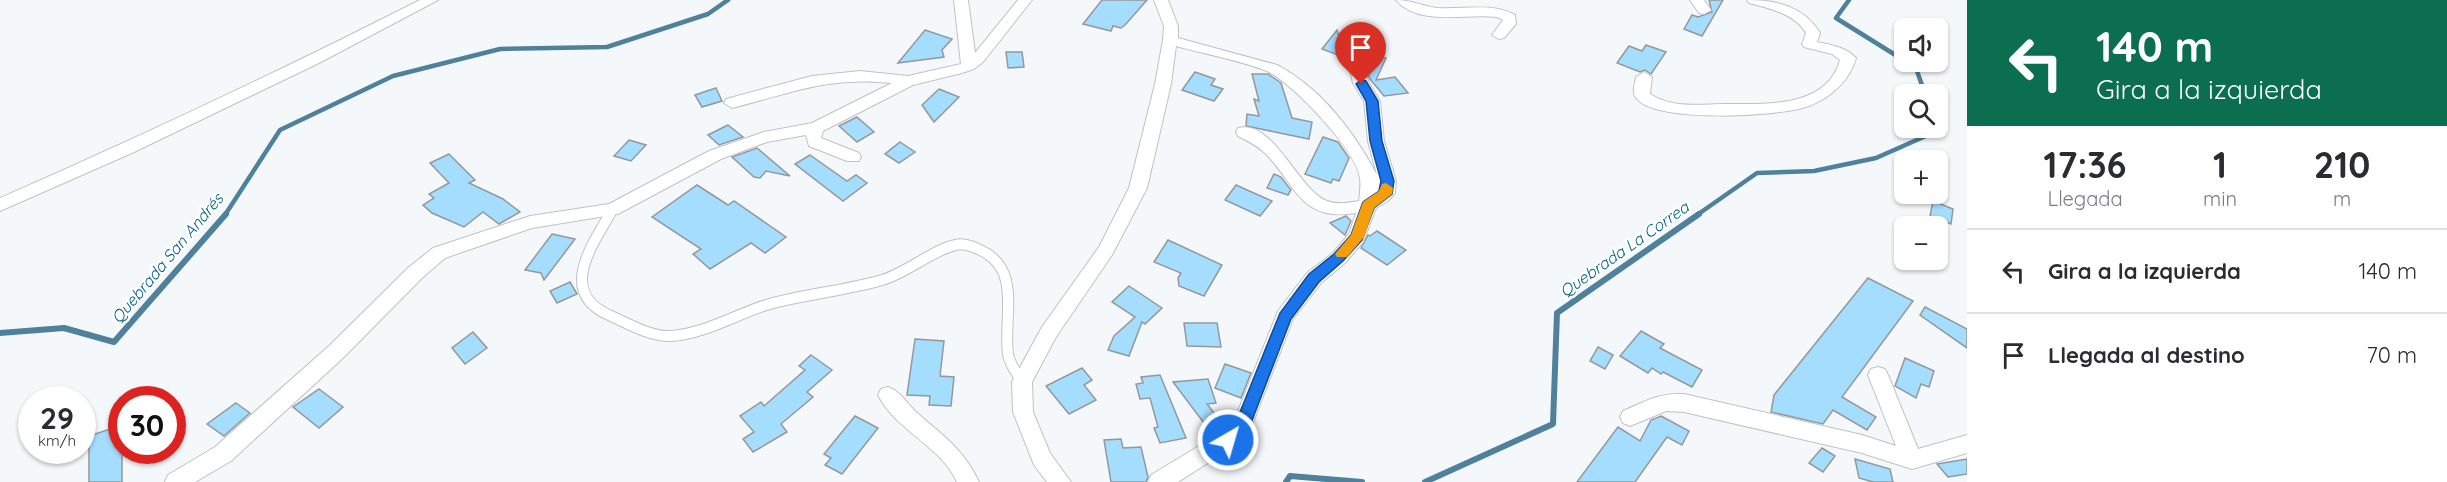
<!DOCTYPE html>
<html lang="es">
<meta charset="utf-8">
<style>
:root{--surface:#fff;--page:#f2f2f3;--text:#2b2b33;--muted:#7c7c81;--line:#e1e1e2}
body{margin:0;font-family:Quicksand,sans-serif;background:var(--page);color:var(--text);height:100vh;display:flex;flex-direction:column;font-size:22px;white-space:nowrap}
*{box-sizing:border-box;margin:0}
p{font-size:20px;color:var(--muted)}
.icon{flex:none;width:33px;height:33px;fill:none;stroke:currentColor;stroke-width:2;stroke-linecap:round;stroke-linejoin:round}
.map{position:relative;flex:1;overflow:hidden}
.panel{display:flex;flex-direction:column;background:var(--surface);width:480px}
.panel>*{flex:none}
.hud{background:#0b6e4f;color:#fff;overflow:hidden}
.fabs{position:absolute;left:1894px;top:18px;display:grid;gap:12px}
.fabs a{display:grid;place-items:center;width:54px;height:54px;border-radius:9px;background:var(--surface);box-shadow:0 2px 4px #0004;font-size:30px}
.speed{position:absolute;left:18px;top:386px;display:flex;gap:12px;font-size:30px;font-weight:700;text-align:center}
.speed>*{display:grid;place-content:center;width:78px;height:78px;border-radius:50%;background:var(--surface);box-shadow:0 2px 4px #0004;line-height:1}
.speed small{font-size:15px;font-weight:400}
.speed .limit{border:9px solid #d22;background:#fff;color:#111}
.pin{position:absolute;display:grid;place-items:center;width:51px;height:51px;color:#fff;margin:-62px -26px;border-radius:50% 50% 50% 0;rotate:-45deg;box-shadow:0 0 6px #0007}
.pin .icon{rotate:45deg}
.me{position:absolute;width:66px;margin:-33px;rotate:38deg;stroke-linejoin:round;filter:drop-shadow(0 0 4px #0008)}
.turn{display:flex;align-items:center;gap:21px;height:126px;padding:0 30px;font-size:27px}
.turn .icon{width:78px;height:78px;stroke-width:2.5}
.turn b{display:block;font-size:42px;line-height:51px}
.eta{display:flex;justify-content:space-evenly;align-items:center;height:102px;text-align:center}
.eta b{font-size:36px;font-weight:700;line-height:42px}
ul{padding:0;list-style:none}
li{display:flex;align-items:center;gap:18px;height:84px;padding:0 30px;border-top:2px solid var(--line)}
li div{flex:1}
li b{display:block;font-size:22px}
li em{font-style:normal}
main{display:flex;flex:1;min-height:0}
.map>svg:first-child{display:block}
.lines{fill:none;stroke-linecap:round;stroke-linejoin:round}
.stream-far1{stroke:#4f819c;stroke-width:4.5}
.stream{stroke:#4f819c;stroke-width:6}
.building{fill:#a4ddfe;stroke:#95989a;stroke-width:1.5}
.lane-far1-casing{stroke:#bfc2c4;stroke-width:10}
.lane-casing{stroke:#bfc2c4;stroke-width:12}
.street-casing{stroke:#bfc2c4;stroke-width:2}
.lane-far1{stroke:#fff;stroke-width:8}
.lane{stroke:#fff;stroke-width:10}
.street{fill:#fff;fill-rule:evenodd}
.route{fill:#1a73e8;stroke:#114b97;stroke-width:1.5}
.slow{fill:#f59e0b}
.labels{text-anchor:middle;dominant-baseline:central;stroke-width:5;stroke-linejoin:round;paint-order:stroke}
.water-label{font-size:16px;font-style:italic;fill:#006086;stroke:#fff}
</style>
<main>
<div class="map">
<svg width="1967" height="482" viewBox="0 0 1967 482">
<rect width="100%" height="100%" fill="#f5f8fa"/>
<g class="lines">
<g class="stream-far1">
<path d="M1849 0 1836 18 1905 61"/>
<path d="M1905 62 1916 68 1925 94"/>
<path d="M225 215 280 130 393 76 500 49 607 47 708 14 728 0"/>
<path d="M1697 215 1757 173 1814 171 1876 158 1937 131 1936 128"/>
</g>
<g class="stream">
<path d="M0 333 64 328 114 342 226 214"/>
<path d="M1286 482 1290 476 1362 482"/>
<path d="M1425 482 1553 424 1557 313 1699 214"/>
</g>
</g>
<g class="building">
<path d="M1102 0H1147L1125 25 1121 28 1113 26 1111 31 1083 24Z"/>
<path d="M1709 0H1723L1702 36 1684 29 1692 15 1698 17 1712 12Z"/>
<path d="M925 30 952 39 942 50 944 57 898 63Z"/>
<path d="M1337 30 1346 58 1322 49Z"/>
<path d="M1646 45 1666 52 1651 74 1645 70 1640 72 1617 63 1629 46 1642 51Z"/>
<path d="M1345 47 1371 56 1372 54 1386 58 1376 80 1395 77 1408 93 1384 96 1370 79 1364 65H1359Z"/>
<path d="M1006 52H1022L1024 67 1008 68Z"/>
<path d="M1195 72 1215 79 1211 85 1223 89 1214 101 1182 90Z"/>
<path d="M1252 74H1268L1281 83 1292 118 1312 122 1309 139 1246 126 1247 114 1259 116 1254 99 1259 101Z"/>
<path d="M716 88 722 101 702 107 695 95Z"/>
<path d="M939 89 959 97 934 122 922 105Z"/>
<path d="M857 117 874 132 857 142 839 126Z"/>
<path d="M728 125 743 137 719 145 708 135Z"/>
<path d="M1323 137 1338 142 1349 158 1339 181 1333 179 1331 183 1305 174Z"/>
<path d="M629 140 646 145 631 161 614 156Z"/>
<path d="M900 142 915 152 899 163 885 154Z"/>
<path d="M757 148 790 176 766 171 760 178 754 177 732 157Z"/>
<path d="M449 154 475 180 469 183 503 199 520 212 499 224 483 212 464 227 432 213 423 205 434 198 429 194 449 183 430 163Z"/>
<path d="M810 155 847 181 856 175 867 183 843 201 795 164Z"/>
<path d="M1274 174 1281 177 1291 190 1288 195 1267 188Z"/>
<path d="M697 185 728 205 734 201 786 237 765 253 751 243 710 269 693 254 701 249 652 217Z"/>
<path d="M1236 185 1272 201 1260 216 1225 200Z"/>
<path d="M1933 201 1953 209 1951 224 1930 216Z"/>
<path d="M1346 216 1351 221 1345 235 1330 223Z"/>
<path d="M1377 231 1406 250 1387 265 1361 248 1368 235 1370 236Z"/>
<path d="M552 234 575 239 544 280 541 273 525 270Z"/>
<path d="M1168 240 1222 265 1204 296 1179 286 1178 278 1181 273 1154 262Z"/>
<path d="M1868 278 1913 301 1842 397 1876 417 1867 430 1833 410 1823 424 1771 412 1774 395Z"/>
<path d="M570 282 577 294 557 303 550 291Z"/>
<path d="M1129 286 1162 308 1145 324 1142 322 1129 356 1108 350 1114 336 1135 317 1112 302Z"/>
<path d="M1925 307 1967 329V348L1920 315Z"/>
<path d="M1184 323H1217L1221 347 1187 346Z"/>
<path d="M1641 331 1664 344 1660 348 1702 370 1692 387 1663 372 1661 374 1652 368 1648 373 1620 356Z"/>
<path d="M473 332 487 348 465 364 452 348Z"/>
<path d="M915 339 944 341 940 376 954 377 951 406 929 405 930 396 907 395Z"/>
<path d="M1598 347 1613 355 1605 369 1590 361Z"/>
<path d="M811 355 832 370 807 392 813 397 781 424 787 432 753 452 743 439 754 432 740 416 761 402 764 406 805 370 799 366Z"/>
<path d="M1905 358 1934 371 1929 387 1921 384 1916 398 1895 386Z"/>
<path d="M1225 364 1251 373 1241 398 1215 388Z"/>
<path d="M1082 368 1092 380 1084 385 1096 400 1069 414 1046 386Z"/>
<path d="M1160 375 1186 438 1160 443 1154 428 1158 427 1150 398 1140 399 1136 384 1143 383 1141 377Z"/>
<path d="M1208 379 1216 403 1207 404 1225 427 1213 435 1173 382Z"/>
<path d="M319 389 343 407 319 428 293 407Z"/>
<path d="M236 403 250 413 224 436 207 424Z"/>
<path d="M855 416 878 428 842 474 825 465 831 458 824 454Z"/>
<path d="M1661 416 1689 431 1682 445 1667 437 1635 482H1577L1618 427 1640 441 1651 420Z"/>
<path d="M122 425V482H89V436Z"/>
<path d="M1121 439 1123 448 1141 447 1148 477 1146 482H1111L1104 440Z"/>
<path d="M1822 448 1835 456 1823 472 1809 463Z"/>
<path d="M1855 459 1890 469 1893 482H1873L1859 478Z"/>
<path d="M1967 459V474L1948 477 1937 464Z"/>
</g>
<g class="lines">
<defs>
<path id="lane-far1" d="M609 215 612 210"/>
<path id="lane" d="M610 214C590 248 558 294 611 316 629 324 651 337 671 336 704 334 735 315 766 305 804 294 844 291 882 280 905 274 934 249 956 245 961 243 973 246 978 249 1023 268 1003 315 1008 354 1009 363 1017 374 1022 382"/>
<g id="street">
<path d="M420 0H438L319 63 132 153 0 211V198C142 136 282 70 420 0Z"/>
<path d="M954 0H968L975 53 1018 0H1032L983 62 974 69 962 73 913 85 823 131 821 138 859 153 861 157 859 161H847L809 146 806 135 767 142 721 159 618 214 532 228 445 258 422 278 344 357 231 461 195 482H165L168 475 215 447 330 345 408 268 433 248 530 216 609 204 709 151 764 132 812 123 892 83C827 76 792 93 732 108L724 103 726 99 812 76 860 71 908 76 961 64Z"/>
<path d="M1154 0H1168L1178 26V38L1277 65C1321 88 1354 132 1377 175L1368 141 1364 101 1353 83 1350 70 1353 67H1363L1369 83 1380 101 1384 141 1396 181 1395 193 1388 201 1376 208 1363 242 1345 263 1321 283 1293 319 1247 438 1178 482H1148L1151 475 1232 426 1278 311 1307 273 1333 253 1349 234 1356 213C1300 222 1297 186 1266 154 1258 146 1248 141 1238 136L1236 132 1238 128C1274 119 1298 190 1327 201 1337 205 1349 203 1359 201 1360 193 1361 185 1360 178 1357 151 1293 84 1269 72 1244 61 1204 54 1176 46L1171 84 1147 188 1112 255 1056 337 1032 382 1033 412 1050 453 1071 482H1047L1034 465 1013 412 1012 382 1042 327 1099 247 1129 188 1155 84 1163 40 1164 26Z"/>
<path d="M1396 0C1411 0 1422 6 1437 8 1463 10 1491 2 1515 15L1516 24 1504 38 1499 39 1492 35 1503 20 1497 17C1467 13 1419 27 1396 0Z"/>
<path d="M1690 0H1704L1711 10 1704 14 1699 13Z"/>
<path d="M1747 0C1776 0 1804 6 1820 33L1817 42C1831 45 1846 47 1856 58 1850 81 1830 98 1809 106 1781 117 1656 123 1637 99 1631 93 1635 84 1636 77L1644 72 1652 77 1650 94C1674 109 1700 104 1727 104 1766 104 1827 108 1840 60L1832 54 1804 47 1802 44 1806 33C1795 14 1769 8 1749 3Z"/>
<path d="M1878 367 1885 369 1888 375 1918 449 1967 435V453L1912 469 1862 453 1684 412 1666 411 1630 426 1623 423 1620 417 1623 411C1646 401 1658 393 1684 394L1862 435 1896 446 1868 375 1871 369Z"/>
<path d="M888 387C900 391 907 403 916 412 943 436 963 448 979 482H957C940 445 896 431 878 395L881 389Z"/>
</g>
</defs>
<use href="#lane-far1" class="lane-far1-casing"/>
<use href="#lane" class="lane-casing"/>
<use href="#street" class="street-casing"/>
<use href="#lane-far1" class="lane-far1"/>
<use href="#lane" class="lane"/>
<use href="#street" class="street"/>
</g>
<path class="route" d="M1361 80 1366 81 1378 101 1382 141 1394 181 1392 194 1374 208 1362 240 1343 261 1319 282 1291 319 1246 436C1238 442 1232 448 1223 445L1220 440 1223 435 1234 427 1280 313 1309 274 1334 254 1351 235 1363 202 1379 191 1381 181 1370 141 1366 101 1356 84Z"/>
<path class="slow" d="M1386 183 1393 188 1392 194 1374 208 1364 237 1347 257H1337L1335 254 1351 235 1363 202 1379 191 1382 184Z"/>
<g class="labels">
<g class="water-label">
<text transform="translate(1624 249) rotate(-35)">Quebrada La Correa</text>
<text transform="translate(167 258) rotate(-50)">Quebrada San Andrés</text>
</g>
</g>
</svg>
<div class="fabs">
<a><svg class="icon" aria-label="sound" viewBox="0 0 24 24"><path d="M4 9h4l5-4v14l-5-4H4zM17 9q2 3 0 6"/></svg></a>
<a><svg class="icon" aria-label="search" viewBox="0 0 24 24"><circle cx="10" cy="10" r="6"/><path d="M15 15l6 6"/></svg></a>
<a>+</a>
<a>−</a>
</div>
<div class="speed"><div>29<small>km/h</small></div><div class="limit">30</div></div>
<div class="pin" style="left:1361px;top:84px;background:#d93025"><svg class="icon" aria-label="arrive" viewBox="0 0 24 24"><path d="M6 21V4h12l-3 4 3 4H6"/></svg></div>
<svg class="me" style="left:1228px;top:440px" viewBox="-20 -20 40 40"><circle r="17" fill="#1a73e8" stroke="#fff" stroke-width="3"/><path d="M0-11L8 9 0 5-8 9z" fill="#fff"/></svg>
</div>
<section class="panel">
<div class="hud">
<div class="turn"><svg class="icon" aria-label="left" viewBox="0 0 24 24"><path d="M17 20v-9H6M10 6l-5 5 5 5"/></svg><div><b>140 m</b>Gira a la izquierda</div></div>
</div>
<div class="eta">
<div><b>17:36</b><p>Llegada</p></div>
<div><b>1</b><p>min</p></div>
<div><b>210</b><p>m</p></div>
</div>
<ul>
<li><svg class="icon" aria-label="left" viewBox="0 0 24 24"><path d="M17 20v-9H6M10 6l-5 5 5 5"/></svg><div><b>Gira a la izquierda</b></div><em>140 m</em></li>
<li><svg class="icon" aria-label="arrive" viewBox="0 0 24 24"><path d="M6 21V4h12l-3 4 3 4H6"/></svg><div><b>Llegada al destino</b></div><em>70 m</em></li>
</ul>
</section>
</main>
